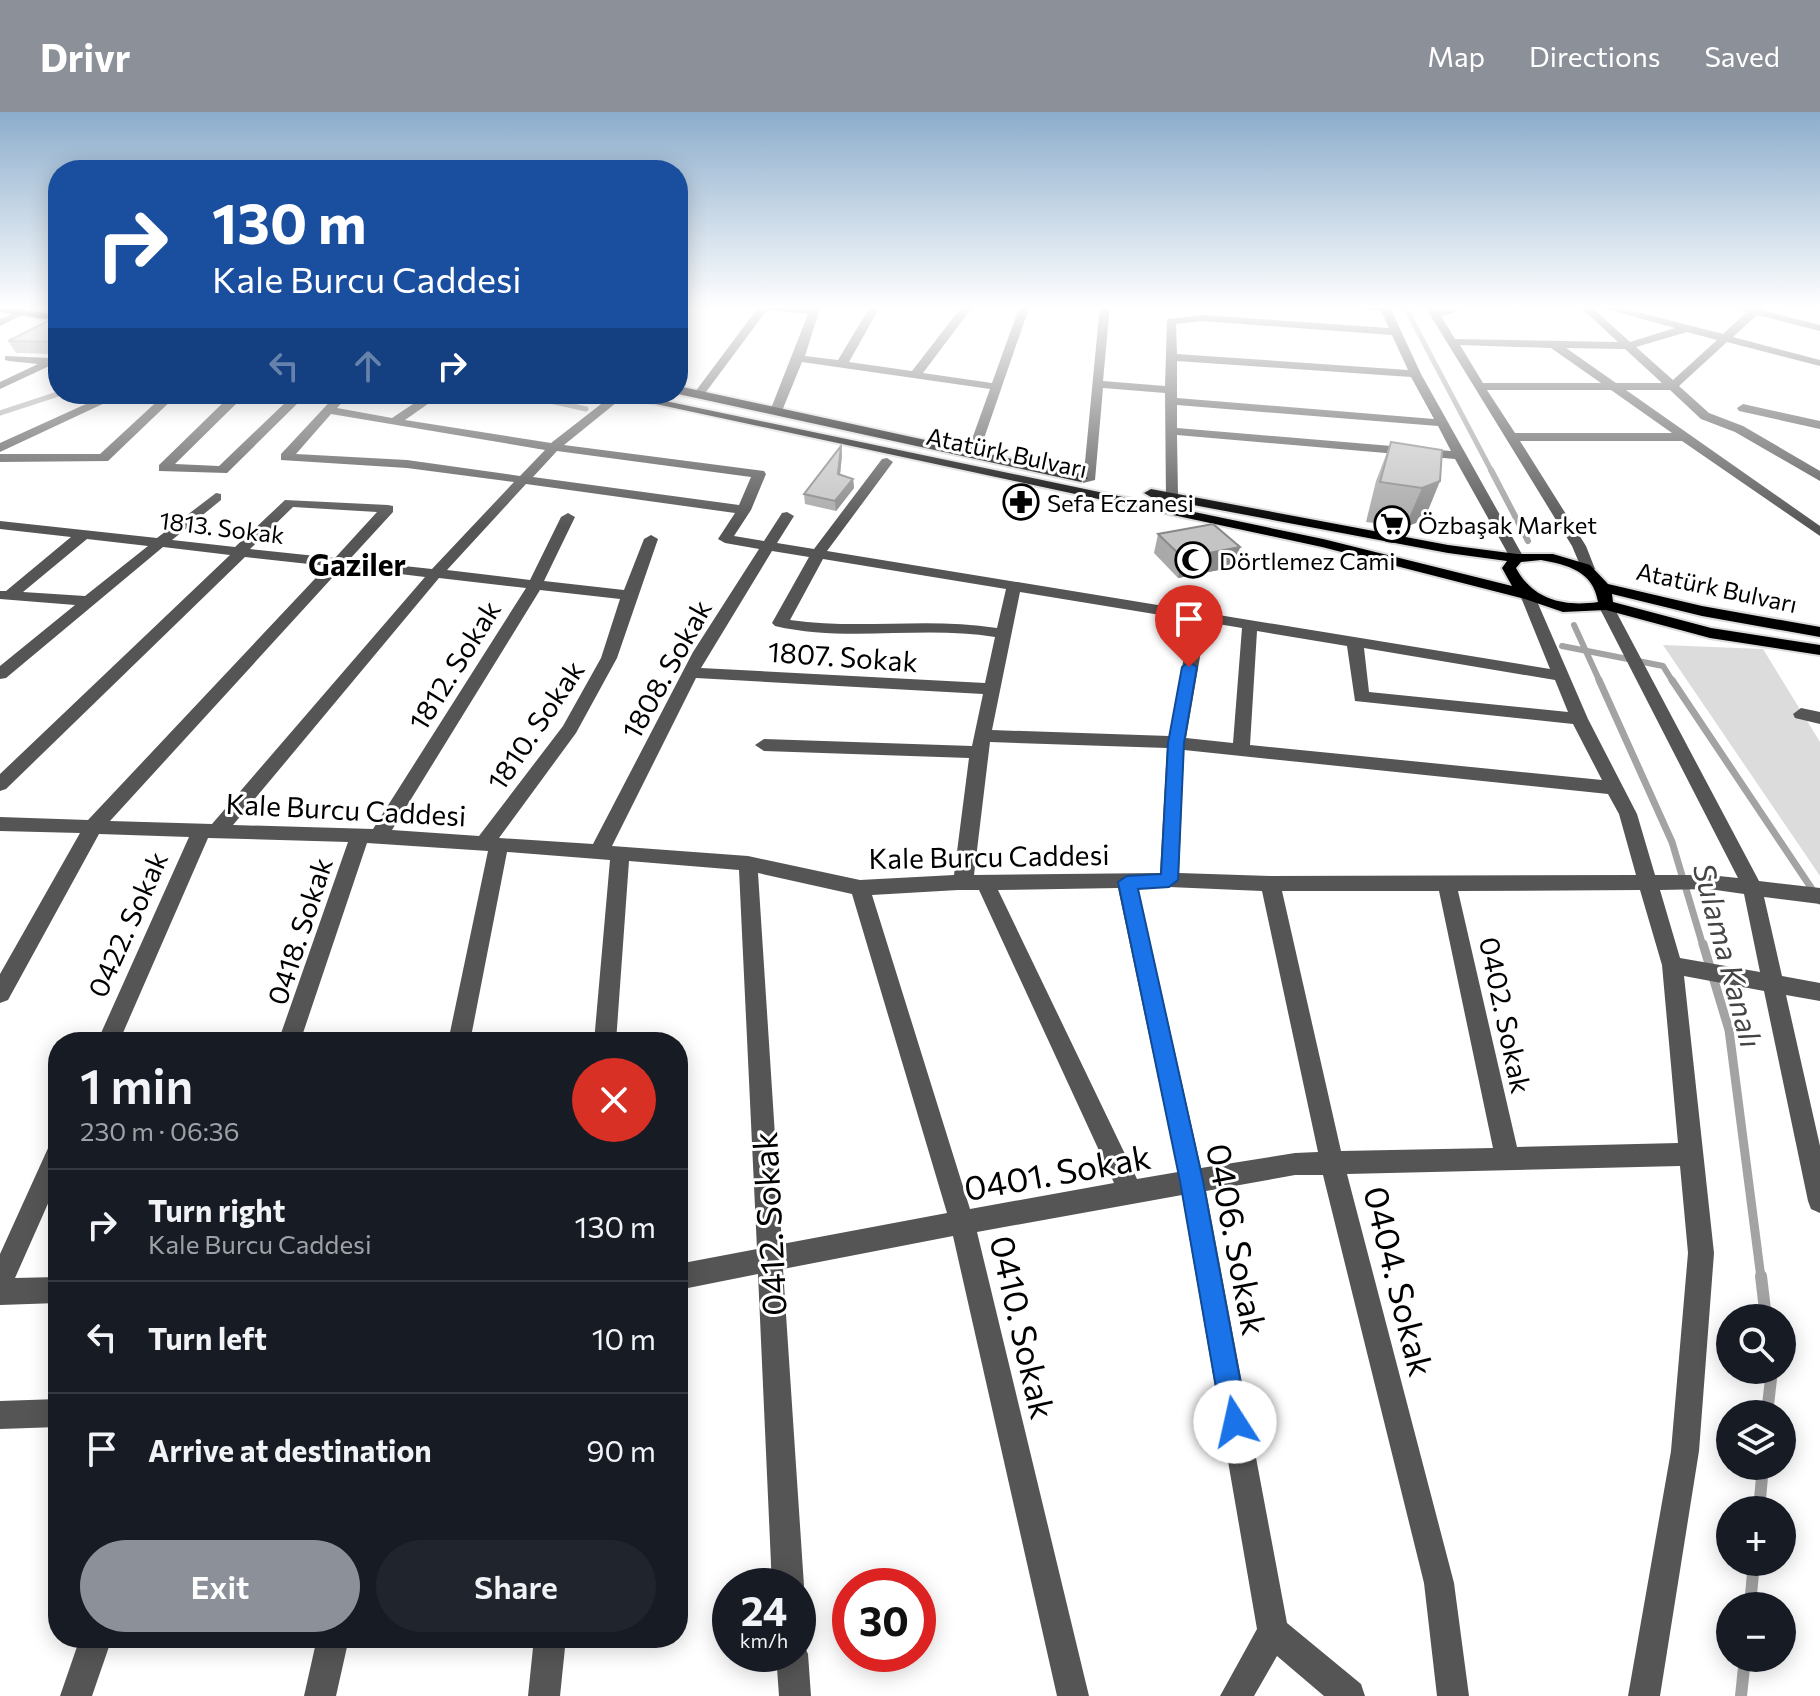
<!DOCTYPE html>
<meta charset="utf-8">
<style>
:root{--surface:#171b24;--page:#20242c;--text:#f1f3f6;--muted:#9ea1a6;--line:#363941;--accent:#8c9099}
body{margin:0;font-family:Commissioner,sans-serif;background:var(--page);color:var(--text);height:100vh;display:flex;flex-direction:column;font-size:30px;white-space:nowrap}
*{box-sizing:border-box;margin:0}
p{font-size:26px;color:var(--muted)}
.icon{flex:none;width:44px;height:44px;fill:none;stroke:currentColor;stroke-width:2;stroke-linecap:round;stroke-linejoin:round}
.map{position:relative;flex:1;overflow:hidden}
.details{position:absolute;left:48px;top:920px;width:640px;height:616px;display:flex;flex-direction:column;background:var(--surface);border-radius:32px;box-shadow:0 4px 20px #0003}
.details>*{flex:none}
.top-card{position:absolute;left:48px;top:48px;width:640px;height:244px;border-radius:32px;box-shadow:0 4px 20px #0003;background:#1a4fa0;color:#fff;overflow:hidden}
.buttons{position:absolute;left:1716px;top:1192px;display:grid;gap:16px}
.buttons a{display:grid;place-items:center;width:80px;height:80px;border-radius:50%;background:var(--surface);box-shadow:0 4px 20px #0003;font-size:40px}
.speed{position:absolute;left:712px;top:1456px;display:flex;gap:16px;font-size:40px;font-weight:700;text-align:center}
.speed>*{display:grid;place-content:center;width:104px;height:104px;border-radius:50%;background:var(--surface);box-shadow:0 4px 20px #0003;line-height:1}
.speed small{font-size:20px;font-weight:400}
.speed .limit{border:12px solid #d22;background:#fff;color:#111}
.pin{position:absolute;display:grid;place-items:center;width:68px;height:68px;color:#fff;margin:-82px -34px;border-radius:50% 50% 50% 0;rotate:-45deg;box-shadow:0 0 8px #0007}
.pin .icon{rotate:45deg}
.me{position:absolute;width:88px;margin:-44px;rotate:350deg;stroke-linejoin:round;filter:drop-shadow(0 0 6px #0008)}
.turn{display:flex;align-items:center;gap:28px;height:168px;padding:0 32px;font-size:36px}
.turn .icon{width:104px;height:104px;stroke-width:2.5}
.turn b{display:block;font-size:56px;line-height:68px}
.lanes{display:flex;align-items:center;height:76px;padding:0 32px;background:#0003;justify-content:center;gap:40px;direction:ltr}
.lanes .off{opacity:.35}
.round{display:grid;place-items:center;flex:none;width:84px;height:84px;border-radius:42px;background:var(--page)}
.summary{display:flex;align-items:center;justify-content:space-between;height:136px;padding:0 32px}
h1{font-size:48px;font-weight:600;line-height:60px}
.button{display:flex;gap:16px;margin-top:auto;padding:16px 32px}
.button a{flex:1;height:92px;border-radius:48px;background:var(--accent);color:#fff;font-size:32px;font-weight:600;line-height:92px;text-align:center}
.button a+a{background:var(--page);color:var(--text)}
ul{padding:0;list-style:none}
li{display:flex;align-items:center;gap:24px;height:112px;padding:0 32px;border-top:2px solid var(--line)}
li div{flex:1}
li b{display:block;font-size:30px}
li em{font-style:normal}
header{display:flex;align-items:center;gap:48px;box-sizing:border-box;height:112px;padding:0 40px;background:var(--accent);color:#fff}
header strong{font-size:38px}
nav{display:flex;gap:44px;margin-inline-start:auto;font-size:28px}
.map>svg:first-child{display:block}
.green{fill:#dcdcdc}
.lines{fill:none;stroke-linecap:round;stroke-linejoin:round}
.stream-far4{stroke:#a3a3a3;stroke-width:5}
.stream-far3{stroke:#a3a3a3;stroke-width:6}
.stream-far2{stroke:#a3a3a3;stroke-width:7}
.stream-far1{stroke:#a3a3a3;stroke-width:9}
.stream{stroke:#a3a3a3;stroke-width:12}
.major-casing{stroke:#dbdbdb;stroke-width:4}
.minor{fill:#555;fill-rule:evenodd}
.major{fill:#000;fill-rule:evenodd}
.wall{fill:#a9a9a9}
.shaded-wall{fill:#898989}
.building{fill:#c4c4c4;stroke:#898989;stroke-width:2}
.route{fill:#1a73e8;stroke:#114b97;stroke-width:2}
.labels{text-anchor:middle;dominant-baseline:central;stroke-width:6;stroke-linejoin:round;paint-order:stroke}
.far-street-label{font-size:24px;fill:#000;stroke:#fff}
.far-poi-label{font-size:24px;fill:#000;stroke:#fff;text-anchor:start}
.street-label{font-size:28px;fill:#000;stroke:#fff}
.far-district-label{font-size:30px;font-weight:bold;fill:#000;stroke:#fff}
.water-label{font-size:30px;font-style:italic;fill:#444;stroke:#fff}
.near-street-label{font-size:34px;fill:#000;stroke:#fff}
</style>
<header>
<strong>Drivr</strong>
<nav><a>Map</a><a>Directions</a><a>Saved</a></nav>
</header>
<div class="map">
<svg width="1820" height="1584" viewBox="0 0 1820 1584">
<rect width="100%" height="100%" fill="#fff"/>
<path class="green" d="M1663 533 1763 537 1820 630V764Z"/>
<g class="lines">
<g class="stream-far4">
<path d="M1404 193 1492 360"/>
<path d="M519 282 586 297"/>
<path d="M0 301 58 282"/>
</g>
<g class="stream-far3">
<path d="M1491 358 1528 429"/>
<path d="M1574 513 1600 570"/>
<path d="M1562 534 1663 554 1673 570"/>
</g>
<g class="stream-far2">
<path d="M1599 568 1672 730 1703 834"/>
<path d="M1672 568 1820 789"/>
</g>
<path class="stream-far1" d="M1703 832 1729 918 1761 1166"/>
<g class="stream">
<path d="M1761 1164 1766 1206"/>
<path d="M1767 1302 1772 1258"/>
<path d="M1759 1398 1763 1354"/>
<path d="M1750 1494 1754 1450"/>
<path d="M1741 1584 1745 1546"/>
</g>
<defs>
<g id="major">
<path d="M0 194 58 203V209L0 200Z"/>
<path d="M678 274 1081 362 1088 366 1081 370 678 282Z"/>
<path d="M609 282H632L1323 427 1512 474 1502 456 1507 449 1448 441 1151 385 1144 381 1151 377 1448 433 1517 442H1553L1590 453 1608 472 1702 494 1820 515V525L1702 504 1612 482 1613 490 1711 516 1820 533V543L1710 526 1606 498 1563 500 1525 487 1322 435ZM1541 448C1568 453 1593 459 1598 490 1564 495 1533 488 1516 456L1521 450Z"/>
</g>
</defs>
<use href="#major" class="major-casing"/>
<g class="minor">
<path d="M51 193H58V198H50Z"/>
<path d="M678 193H685L678 199Z"/>
<path d="M748 193H821L805 244 838 248 871 193H881L849 250 912 259 963 193H974L923 261 992 271 1020 193H1030L979 341 973 345 967 341 990 277 802 250 782 299 772 302 770 299 808 202 767 198 703 284H695V280L757 197Z"/>
<path d="M1100 193H1110L1103 269 1165 274 1167 207 1202 203 1389 216 1381 199 1338 193H1389L1421 262 1524 446 1522 449H1512L1455 347 1177 323 1178 385 1166 388 1165 281 1103 276 1095 368 1083 371ZM1202 209 1392 223 1408 258 1177 242 1176 212ZM1177 249 1411 265 1434 307 1177 286ZM1177 293 1438 314 1451 339 1177 316Z"/>
<path d="M1424 193H1434L1437 198 1461 193 1453 201 1441 204 1455 227 1618 230 1578 193H1589L1630 230 1675 216 1592 193H1610L1723 222 1747 200 1726 193H1766L1762 198 1820 213V219L1757 203 1733 225 1820 248V254L1727 230 1679 274 1709 301 1743 314 1820 359V369L1735 320 1701 307 1670 278H1626L1820 414V424L1682 329H1520L1586 434 1595 457 1588 461 1583 460 1572 434ZM1687 220 1717 228 1673 268 1636 235ZM1460 233 1551 236 1601 271H1483ZM1566 236 1625 237 1662 271H1616ZM1487 278H1611L1672 321H1515Z"/>
<path d="M16 200 25 202 0 214V207Z"/>
<path d="M58 243V250L0 277V270L38 252 9 249 5 248V244L50 246Z"/>
<path d="M108 282H124L0 340V331Z"/>
<path d="M165 282H178L108 349 0 350V342H100Z"/>
<path d="M232 282H300L304 285 227 361 159 359V353ZM242 286 288 288 219 354 175 352Z"/>
<path d="M337 282H350L337 296 392 306 428 282H442L405 308 551 331 614 282H627L564 333 764 359 766 362 751 398 734 424 764 429 782 401 787 400 794 404 777 431 814 437 882 347 887 346 893 350 827 439 1550 557 1520 483 1523 480H1533L1588 607 1637 702 1655 763H1709L1738 766 1598 493 1601 490H1611L1759 769 1820 776V792L1764 785 1782 864 1820 871V889L1786 883 1820 1034V1101L1811 1097 1808 1089 1764 879 1684 864 1714 1141 1699 1339 1660 1584H1628L1671 1339 1688 1141 1680 1054 1347 1062 1454 1471 1469 1584H1437L1424 1471 1323 1063H1295L1206 1079 1287 1511 1361 1572 1365 1584H1324L1277 1544 1254 1584H1220L1257 1517 1182 1083 977 1120 1089 1584H1057L953 1124 783 1157 804 1474 798 1485V1474H772L758 1162 678 1178V1152L757 1137 739 758 629 749 616 930H594L610 748 507 740 470 930H448L488 739 367 731 300 930H278L348 730 208 726 119 930H97L189 725 99 722 8 888 0 891V862L80 721 0 719V705L88 708 327 454 245 445 6 677 0 679V662L230 443 163 435 6 566 0 567V554L75 493 0 487V479H6L71 425 0 417V409L157 426 216 381 221 382V388L172 428 235 435 285 388 388 393 393 394V400L349 448 432 457 514 370 407 356 281 348V342ZM331 302 545 338 520 364 407 348 296 342ZM557 339 751 365 739 393 533 365ZM526 372 735 401 718 427 725 431 759 437 693 540 593 732 499 726 576 621 617 546 658 427 651 423 644 427 624 478 544 469 575 405 568 401 561 405 530 468 447 458ZM293 395 377 400 335 446 250 437ZM87 427 148 434 85 484 23 480ZM772 439 809 445 772 511 775 514C847 531 922 513 995 525L985 571 701 556ZM823 447 1006 477 997 516C928 505 859 518 790 508ZM342 455 425 465 212 712 110 709ZM439 466 526 476 373 717 233 713ZM540 478 620 487 601 546 563 614 479 724 392 718ZM1020 480 1191 508 1169 624 992 618ZM1206 510 1242 516 1233 631 1186 626ZM1257 519 1347 534 1355 589 1573 612 1602 668 1250 633ZM1364 536 1555 568 1568 600 1369 580ZM696 566 983 582 972 634 764 627 755 633 764 639 969 646 954 763 860 768 748 744 612 734ZM990 630 1167 636 1160 761 974 763ZM1184 638 1608 682 1619 702 1636 763 1270 764 1179 761ZM758 761 852 782 947 1101 782 1132ZM1169 775 1262 779 1318 1040 1295 1041 1201 1056 1138 776ZM1118 776 1178 1060 1137 1067 998 778ZM1709 777 1744 782 1760 860 1680 846 1660 778ZM958 778H979L1114 1071 970 1097 872 783ZM1640 778 1662 853 1678 1031 1517 1035 1458 779ZM1282 779H1439L1493 1036 1341 1039Z"/>
<path d="M1743 292 1820 309V317L1739 299 1737 296Z"/>
<path d="M1801 596 1820 600V612L1795 606 1793 602Z"/>
<path d="M58 1031V1069L15 1166 58 1165V1191L0 1193V1142L49 1034Z"/>
<path d="M58 1287V1315L0 1317V1289Z"/>
<path d="M80 1526H112L92 1584H60Z"/>
<path d="M317 1526H349L336 1584H304Z"/>
<path d="M534 1526H566L560 1584H528Z"/>
<path d="M798 1528 803 1531 808 1542 811 1584H779L776 1542H798Z"/>
</g>
<use href="#major" class="major"/>
</g>
<g class="wall">
<path d="M1503 193H1522L1518 197Z"/>
<path d="M58 204V242L16 241 8 229Z"/>
<path d="M1391 330 1440 369 1424 408 1405 415 1366 410 1376 369Z"/>
<path d="M841 334 842 343 840 363 853 367 854 376 836 399 805 392 804 382Z"/>
<path d="M1158 422 1240 435 1234 455 1178 466 1154 441Z"/>
</g>
<g class="shaded-wall">
<path d="M58 227V238L53 230Z"/>
<path d="M841 334 842 343 839 372 838 362Z"/>
<path d="M853 367 854 376 836 399 835 389Z"/>
<path d="M1440 369 1424 408 1405 415 1422 376Z"/>
<path d="M1240 435 1234 455 1178 466 1183 446Z"/>
</g>
<g class="building">
<path d="M58 204V227L53 230 8 229Z"/>
<path d="M1391 330 1442 338 1440 369 1422 376 1380 370Z"/>
<path d="M841 334 838 362 853 367 835 389 804 382Z"/>
<path d="M1213 412 1240 435 1183 446 1158 422Z"/>
</g>
<linearGradient id="sky" x2="0" y2="1"><stop stop-color="#8cadcc"/><stop offset="0.47" stop-color="#fff"/><stop offset="1" stop-color="#fff" stop-opacity="0"/></linearGradient>
<rect width="1820" height="415" fill="url(#sky)"/>
<path class="route" d="M1189 550 1197 555 1184 631 1178 768 1169 775 1138 777 1203 1069 1248 1310 1244 1319 1235 1323 1226 1319 1222 1310 1180 1069 1118 770 1127 764 1161 762 1168 631 1182 555Z"/>
<defs>
<symbol id="pharmacy-ring" viewBox="-11 -11 22 22"><circle r="9.5" fill="#fff" stroke="#000" stroke-width="1.5"/><path d="M-2-6h4v4h4v4h-4v4h-4v-4h-4v-4h4Z" fill="#000"/></symbol>
<symbol id="supermarket-ring" viewBox="-11 -11 22 22"><circle r="9.5" fill="#fff" stroke="#000" stroke-width="1.5"/><path d="M-6-5.5h2.5l.6 2H6L4.5 2H-2.5L-4.4-4H-6ZM-1.5 3.2a1.3 1.3 0 1 0 .1 0ZM3 3.2a1.3 1.3 0 1 0 .1 0Z" fill="#000"/></symbol>
<symbol id="mosque-ring" viewBox="-11 -11 22 22"><circle r="9.5" fill="#fff" stroke="#000" stroke-width="1.5"/><path d="M3.5-4.9A6 6 0 1 0 3.5 4.9A5 5 0 1 1 3.5-4.9Z" fill="#000"/></symbol>
</defs>
<g fill-rule="evenodd">
<use href="#pharmacy-ring" x="1001" y="370" width="40" height="40"/>
<use href="#supermarket-ring" x="1372" y="392" width="40" height="40"/>
<use href="#mosque-ring" x="1173" y="428" width="40" height="40"/>
</g>
<g class="labels">
<g class="far-street-label">
<text transform="translate(1007 340) rotate(12)">Atatürk Bulvarı</text>
<text transform="translate(222 415) rotate(7)">1813. Sokak</text>
<text transform="translate(1717 475) rotate(12)">Atatürk Bulvarı</text>
</g>
<g class="far-poi-label">
<text x="1047" y="390">Sefa Eczanesi</text>
<text x="1418" y="412">Özbaşak Market</text>
<text x="1219" y="448">Dörtlemez Cami</text>
</g>
<g class="street-label">
<text transform="translate(843 544) rotate(4)">1807. Sokak</text>
<text transform="translate(454 553) rotate(-58)">1812. Sokak</text>
<text transform="translate(666 557) rotate(-61)">1808. Sokak</text>
<text transform="translate(535 613) rotate(-56)">1810. Sokak</text>
<text transform="translate(346 697) rotate(3)">Kale Burcu Caddesi</text>
<text transform="translate(989 744) rotate(-1)">Kale Burcu Caddesi</text>
<text transform="translate(127 812) rotate(-66)">0422. Sokak</text>
<text transform="translate(299 819) rotate(-72)">0418. Sokak</text>
<text transform="translate(1506 903) rotate(78)">0402. Sokak</text>
</g>
<g class="far-district-label">
<text x="357" y="451">Gaziler</text>
</g>
<g class="water-label">
<text transform="translate(1729 843) rotate(75)">Sulama Kanalı</text>
</g>
<g class="near-street-label">
<text transform="translate(1057 1059) rotate(-10)">0401. Sokak</text>
<text transform="translate(768 1112) rotate(-93)">0412. Sokak</text>
<text transform="translate(1238 1127) rotate(79)">0406. Sokak</text>
<text transform="translate(1400 1169) rotate(76)">0404. Sokak</text>
<text transform="translate(1024 1215) rotate(77)">0410. Sokak</text>
</g>
</g>
</svg>
<div class="buttons">
<a><svg class="icon" aria-label="search" viewBox="0 0 24 24"><circle cx="10" cy="10" r="6"/><path d="M15 15l6 6"/></svg></a>
<a><svg class="icon" aria-label="layers" viewBox="0 0 24 24"><path d="M12 4l9 5-9 5-9-5zM3 14l9 5 9-5"/></svg></a>
<a>+</a>
<a>−</a>
</div>
<div class="speed"><div>24<small>km/h</small></div><div class="limit">30</div></div>
<div class="pin" style="left:1189px;top:555px;background:#d93025"><svg class="icon" aria-label="arrive" viewBox="0 0 24 24"><path d="M6 21V4h12l-3 4 3 4H6"/></svg></div>
<svg class="me" style="left:1235px;top:1310px" viewBox="-20 -20 40 40"><circle r="19" fill="#fff"/><path d="M0-13L10 11 0 6-10 11z" fill="#1a73e8"/></svg>
<div class="top-card">
<div class="turn"><svg class="icon" aria-label="right" viewBox="0 0 24 24"><path d="M7 20v-9h11M14 6l5 5-5 5"/></svg><div><b>130 m</b>Kale Burcu Caddesi</div></div>
<div class="lanes"><svg class="icon off" aria-label="left" viewBox="0 0 24 24"><path d="M17 20v-9H6M10 6l-5 5 5 5"/></svg><svg class="icon off" aria-label="ahead" viewBox="0 0 24 24"><path d="M12 20V5M6 11l6-6 6 6"/></svg><svg class="icon" aria-label="right" viewBox="0 0 24 24"><path d="M7 20v-9h11M14 6l5 5-5 5"/></svg></div>
</div>
<section class="details">
<div class="summary"><div><h1>1 min</h1><p>230 m · 06:36</p></div><a class="round" style="background:#d93025;color:#fff"><svg class="icon" aria-label="close" viewBox="0 0 24 24"><path d="M6 6l12 12M18 6L6 18"/></svg></a></div>
<ul>
<li><svg class="icon" aria-label="right" viewBox="0 0 24 24"><path d="M7 20v-9h11M14 6l5 5-5 5"/></svg><div><b>Turn right</b><p>Kale Burcu Caddesi</p></div><em>130 m</em></li>
<li><svg class="icon" aria-label="left" viewBox="0 0 24 24"><path d="M17 20v-9H6M10 6l-5 5 5 5"/></svg><div><b>Turn left</b></div><em>10 m</em></li>
<li><svg class="icon" aria-label="arrive" viewBox="0 0 24 24"><path d="M6 21V4h12l-3 4 3 4H6"/></svg><div><b>Arrive at destination</b></div><em>90 m</em></li>
</ul>
<div class="button"><a>Exit</a><a>Share</a></div>
</section>
</div>
